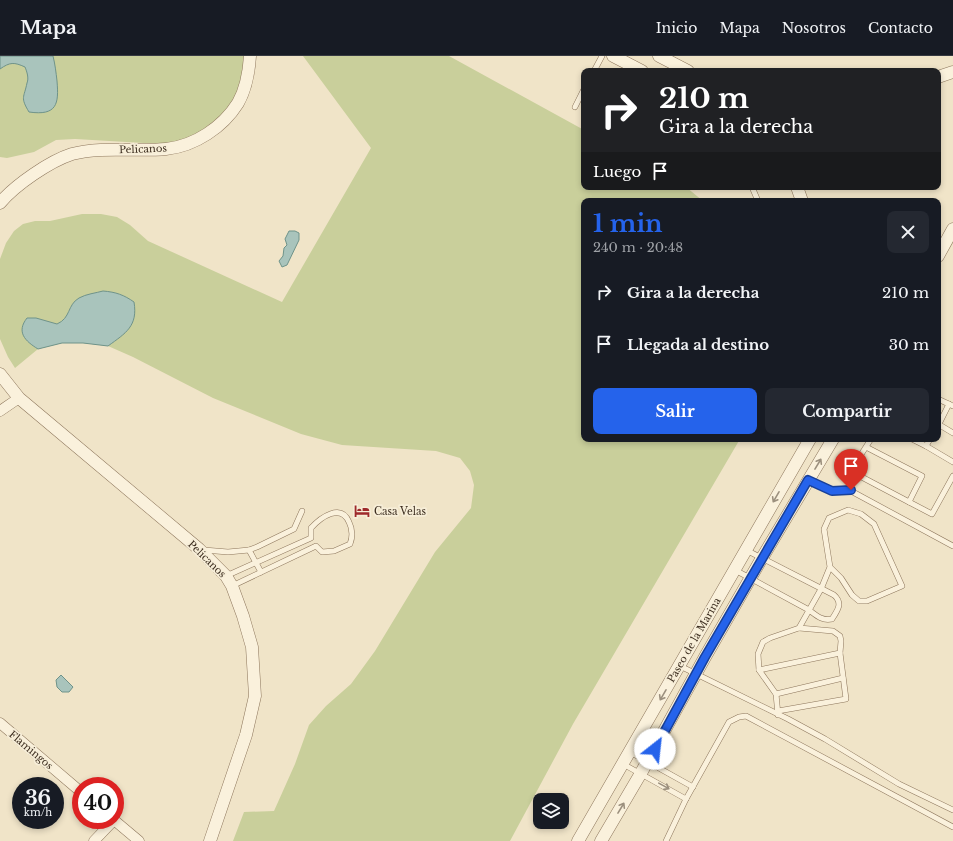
<!DOCTYPE html>
<html lang="es">
<meta charset="utf-8">
<style>
:root{--surface:#171b24;--page:#242831;--text:#f1f3f6;--muted:#9ea1a6;--line:#363941;--accent:#2563eb}
body{margin:0;font-family:"Libre Baskerville",serif;background:var(--page);color:var(--text);height:100vh;display:flex;flex-direction:column;font-size:15px;white-space:nowrap}
*{box-sizing:border-box;margin:0}
p{font-size:13px;color:var(--muted)}
.icon{flex:none;width:22px;height:22px;fill:none;stroke:currentColor;stroke-width:2;stroke-linecap:round;stroke-linejoin:round}
.map{position:relative;flex:1;overflow:hidden}
.panel{position:absolute;left:581px;top:142px;width:360px;height:244px;display:flex;flex-direction:column;background:var(--surface);border-radius:8px;box-shadow:0 2px 6px #0003}
.panel>*{flex:none}
.top-card{position:absolute;left:581px;top:12px;width:360px;height:122px;border-radius:8px;box-shadow:0 2px 6px #0003;background:#202124;color:#fff;overflow:hidden}
.fabs{position:absolute;left:533px;top:737px;display:grid;gap:8px}
.fabs a{display:grid;place-items:center;width:36px;height:36px;border-radius:8px;background:var(--surface);box-shadow:0 2px 6px #0003;font-size:20px}
.speed{position:absolute;left:12px;top:721px;display:flex;gap:8px;font-size:20px;font-weight:700;text-align:center}
.speed>*{display:grid;place-content:center;width:52px;height:52px;border-radius:50%;background:var(--surface);box-shadow:0 2px 6px #0003;line-height:1}
.speed small{font-size:10px;font-weight:400}
.speed .limit{border:6px solid #d22;background:#fff;color:#111}
.pin{position:absolute;display:grid;place-items:center;width:34px;height:34px;color:#fff;margin:-41px -17px;border-radius:50% 50% 50% 0;rotate:-45deg;box-shadow:0 0 4px #0007}
.pin .icon{rotate:45deg}
.me{position:absolute;width:44px;margin:-22px;rotate:29deg;stroke-linejoin:round;filter:drop-shadow(0 0 3px #0008)}
.turn{display:flex;align-items:center;gap:14px;height:84px;padding:0 12px;font-size:18px}
.turn .icon{width:52px;height:52px;stroke-width:2.5}
.turn b{display:block;font-size:28px;line-height:34px}
.then{display:flex;align-items:center;height:38px;padding:0 12px;background:#0003;gap:8px;font-size:15px}
.round{display:grid;place-items:center;flex:none;width:42px;height:42px;border-radius:8px;background:var(--page)}
.head{display:flex;align-items:center;justify-content:space-between;height:68px;padding:0 12px}
h1{font-size:24px;font-weight:800;line-height:30px;color:var(--accent)}
.action{display:flex;gap:8px;margin-top:auto;padding:8px 12px}
.action a{flex:1;height:46px;border-radius:8px;background:var(--accent);color:#fff;font-size:16px;font-weight:800;line-height:46px;text-align:center}
.action a+a{background:var(--page);color:var(--text)}
ul{padding:0;list-style:none}
li{display:flex;align-items:center;gap:12px;height:52px;padding:0 12px}
li div{flex:1}
li b{display:block;font-size:15px}
li em{font-style:normal}
header{display:flex;align-items:center;gap:24px;box-sizing:border-box;height:56px;padding:0 20px;background:var(--surface);border-bottom:1px solid var(--line)}
header strong{font-size:19px}
nav{display:flex;gap:22px;margin-inline-start:auto;font-size:14px}
.map>svg:first-child{display:block}
.green{fill:#c9cf9b}
.water{fill:#a9c4bc;stroke:#6f938a}
.lines{fill:none;stroke-linecap:round;stroke-linejoin:round}
.service-casing{stroke:#8d765c;stroke-width:6}
.minor-casing{stroke:#8d765c;stroke-width:11}
.tertiary-casing{stroke:#8d765c;stroke-width:13}
.service{stroke:#faf1dc;stroke-width:5}
.minor{stroke:#faf1dc;stroke-width:10}
.tertiary{stroke:#faf1dc;stroke-width:12}
.oneway{stroke:#9c907e}
.route-casing{stroke:#184099;stroke-width:10}
.route{stroke:#2563eb;stroke-width:7}
.labels{text-anchor:middle;dominant-baseline:central;stroke-width:3.5;stroke-linejoin:round;paint-order:stroke}
.street-label{font-size:10px;fill:#3d2e20;stroke:#f7eed8}
.poi-label{font-size:10px;fill:#3d2e20;stroke:#f7eed8;text-anchor:start}
</style>
<header>
<strong>Mapa</strong>
<nav><a>Inicio</a><a>Mapa</a><a>Nosotros</a><a>Contacto</a></nav>
</header>
<div class="map">
<svg width="953" height="785" viewBox="0 0 953 785">
<rect width="100%" height="100%" fill="#f0e4c8"/>
<g class="green">
<path d="M0 0H247L246 14 234 45 213 71 189 86 161 88 75 83 56 84 34 96 7 102 0 101Z"/>
<path d="M303 0H449L584 74V131H686L703 145H584V383H740L573 668 510 785H233L244 756 274 755 295 708 309 669 326 650 351 628 375 595 435 496 471 452 474 429 470 415 460 402 436 395 342 389 301 378 213 342 133 301 108 290 83 287H62L38 293 15 312 8 301 0 283V203L6 187 14 175 23 168 35 165H50L82 158H101L117 161 130 169 148 185 282 246 371 92Z"/>
</g>
<g class="water">
<path d="M0 0H53C55 8 56 16 57 25 59 48 57 60 29 56 20 41 24 42 27 27 29 22 27 16 25 11 14 6 10 6 0 13Z"/>
<path d="M289 175H295L299 177V184L287 209 282 211 279 205 283 200 284 192 287 189 285 183Z"/>
<path d="M103 235C116 236 124 239 134 246 138 270 126 277 108 290L83 287H62L38 293C25 285 16 276 27 262H36L57 268C71 262 67 249 79 242 86 238 96 237 103 235Z"/>
<path d="M61 619 73 631 69 636H62L57 631 56 624Z"/>
</g>
<g class="lines">
<defs>
<g id="service">
<path d="M594 15 602 0"/>
<path d="M575 51 584 33"/>
<path d="M752 131 758 145"/>
<path d="M938 343 953 350"/>
<path d="M938 368 953 377"/>
<path d="M938 370 949 348"/>
<path d="M912 383 926 390 953 406"/>
<path d="M926 390 930 383"/>
<path d="M866 391 922 420 909 446 856 418 854 414 855 408 871 383"/>
<path d="M809 424 832 435H851L953 490"/>
<path d="M909 446 932 458 953 420"/>
<path d="M204 494 228 496 249 494 257 491 294 473 302 455"/>
<path d="M249 494 261 516"/>
<path d="M735 514 809 554C817 560 822 565 832 563 838 554 843 547 834 539L746 494"/>
<path d="M226 520 311 482V472C321 461 341 447 349 466 353 474 353 480 350 488L334 495 322 496 316 490 232 530"/>
<path d="M680 610 788 663 825 683 899 728 953 754"/>
<path d="M759 614 840 597"/>
<path d="M776 638 843 622"/>
<path d="M778 655 846 643 840 597 841 585 840 580 833 575 799 572"/>
<path d="M778 659 776 638 759 614 758 598 763 586 770 582 799 572 821 533 830 511 824 473 829 462 848 454 861 458 874 468 902 530 867 545H859L852 539 841 522 830 511"/>
<path d="M630 696 693 731"/>
<path d="M623 708 686 743"/>
<path d="M666 785 686 743 729 666 739 661 746 660 953 771"/>
</g>
<g id="minor">
<path d="M0 355 19 342"/>
<path d="M0 667 81 736"/>
<path d="M114 764 139 785"/>
<path d="M94 785 114 764"/>
</g>
<g id="tertiary">
<path d="M613 0 642 15"/>
<path d="M659 0 688 15"/>
<path d="M938 21 953 16"/>
<path d="M797 131 802 145"/>
<path d="M0 147C15 129 50 105 72 98 103 90 135 96 166 93 195 90 223 71 238 47 246 33 249 15 250 0"/>
<path d="M938 200 953 173"/>
<path d="M0 318 19 342 199 493 226 520 232 530 243 560 252 591 255 640 246 679 210 785"/>
<path d="M578 785 810 383"/>
<path d="M601 785 641 717 705 601 762 502 833 383"/>
</g>
</defs>
<use href="#service" class="service-casing"/>
<use href="#minor" class="minor-casing"/>
<use href="#tertiary" class="tertiary-casing"/>
<use href="#service" class="service"/>
<use href="#minor" class="minor"/>
<use href="#tertiary" class="tertiary"/>
</g>
<defs><path id="oneway-shaft" d="M-6 0H5M1.5-3L5.5 0L1.5 3" fill="none" stroke-width="1.6" stroke-linecap="round" stroke-linejoin="round"/></defs>
<g class="oneway">
<use href="#oneway-shaft" transform="translate(818 408) rotate(-59)"/>
<use href="#oneway-shaft" transform="translate(776 441) rotate(120)"/>
<use href="#oneway-shaft" transform="translate(663 639) rotate(120)"/>
<use href="#oneway-shaft" transform="translate(664 730) rotate(29)"/>
<use href="#oneway-shaft" transform="translate(621 752) rotate(-59)"/>
</g>
<g class="lines">
<defs>
<path id="route" d="M655 693 705 601 808 424 832 435 851 434"/>
</defs>
<use href="#route" class="route-casing"/>
<use href="#route" class="route"/>
</g>
<defs>
<symbol id="hotel-bare" viewBox="-9 -9 18 18"><path d="M-6-4.5h1.5V1H6V5H4.5V3h-9V5H-6ZM-4 0a1.8 1.8 0 1 1 3.6 0ZM.5 0V-2.5h3Q6-2.5 6 0Z" fill="#9e2a2b" stroke="#f7eed8" stroke-width="2.5" paint-order="stroke"/></symbol>
</defs>
<g fill-rule="evenodd">
<use href="#hotel-bare" x="351" y="444" width="22" height="22"/>
</g>
<g class="labels">
<g class="street-label">
<text transform="translate(143 93) rotate(-2)">Pelicanos</text>
<text transform="translate(207 503) rotate(44)">Pelicanos</text>
<text transform="translate(694 584) rotate(-60)">Paseo de la Marina</text>
<text transform="translate(31 694) rotate(40)">Flamingos</text>
</g>
<g class="poi-label">
<text x="374" y="455">Casa Velas</text>
</g>
</g>
</svg>
<div class="fabs">
<a><svg class="icon" aria-label="layers" viewBox="0 0 24 24"><path d="M12 4l9 5-9 5-9-5zM3 14l9 5 9-5"/></svg></a>
</div>
<div class="speed"><div>36<small>km/h</small></div><div class="limit">40</div></div>
<div class="pin" style="left:851px;top:434px;background:#d93025"><svg class="icon" aria-label="arrive" viewBox="0 0 24 24"><path d="M6 21V4h12l-3 4 3 4H6"/></svg></div>
<svg class="me" style="left:655px;top:693px" viewBox="-20 -20 40 40"><circle r="19" fill="#fff"/><path d="M0-13L10 11 0 6-10 11z" fill="#2563eb"/></svg>
<div class="top-card">
<div class="turn"><svg class="icon" aria-label="right" viewBox="0 0 24 24"><path d="M7 20v-9h11M14 6l5 5-5 5"/></svg><div><b>210 m</b>Gira a la derecha</div></div>
<div class="then">Luego<svg class="icon" aria-label="arrive" viewBox="0 0 24 24"><path d="M6 21V4h12l-3 4 3 4H6"/></svg></div>
</div>
<section class="panel">
<div class="head"><div><h1>1 min</h1><p>240 m · 20:48</p></div><a class="round"><svg class="icon" aria-label="close" viewBox="0 0 24 24"><path d="M6 6l12 12M18 6L6 18"/></svg></a></div>
<ul>
<li><svg class="icon" aria-label="right" viewBox="0 0 24 24"><path d="M7 20v-9h11M14 6l5 5-5 5"/></svg><div><b>Gira a la derecha</b></div><em>210 m</em></li>
<li><svg class="icon" aria-label="arrive" viewBox="0 0 24 24"><path d="M6 21V4h12l-3 4 3 4H6"/></svg><div><b>Llegada al destino</b></div><em>30 m</em></li>
</ul>
<div class="action"><a>Salir</a><a>Compartir</a></div>
</section>
</div>
